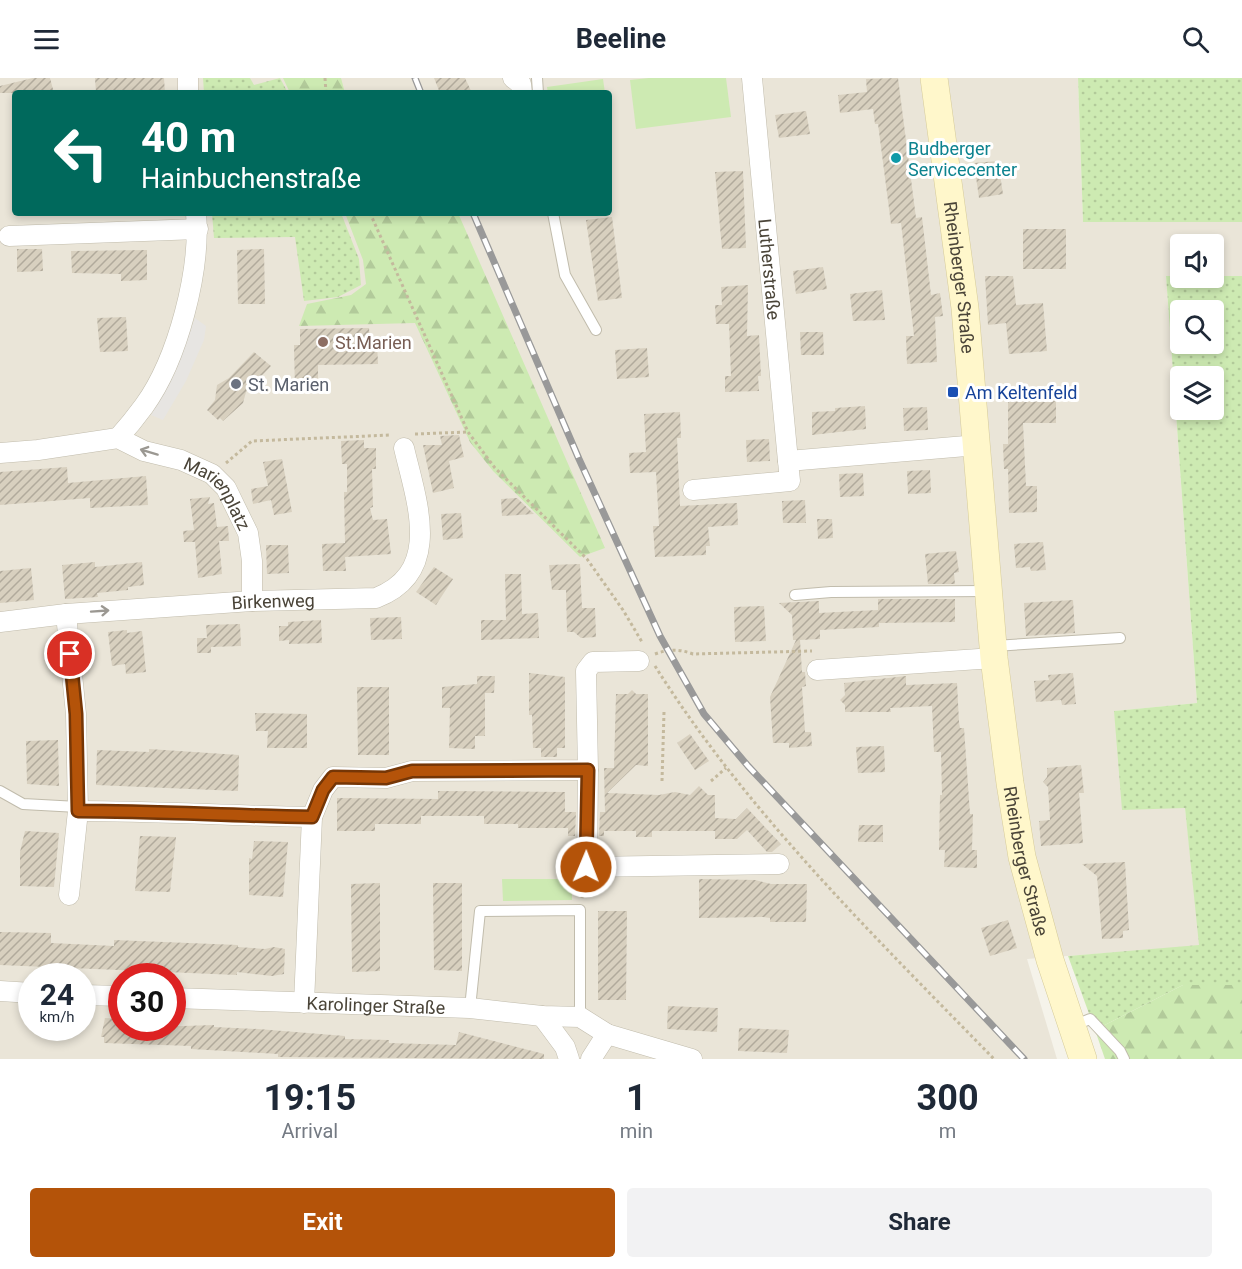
<!DOCTYPE html>
<meta charset="utf-8">
<style>
:root{--surface:#fff;--page:#f2f2f3;--text:#1f2937;--muted:#747a83;--accent:#b45309}
body{margin:0;font-family:Roboto,sans-serif;background:var(--page);color:var(--text);height:100vh;display:flex;flex-direction:column;font-size:22px;white-space:nowrap}
*{box-sizing:border-box;margin:0}
p{font-size:20px;color:var(--muted)}
.icon{flex:none;width:33px;height:33px;fill:none;stroke:currentColor;stroke-width:2;stroke-linecap:round;stroke-linejoin:round}
.map{position:relative;height:981px;overflow:hidden}
.drawer{display:flex;flex-direction:column;background:var(--surface);flex:1}
.drawer>*{flex:none}
.hud{position:absolute;left:12px;top:12px;width:600px;height:126px;border-radius:6px;box-shadow:0 3px 9px #0003;background:#00695c;color:#fff;overflow:hidden}
.buttons{position:absolute;left:1170px;top:156px;display:grid;gap:12px}
.buttons a{display:grid;place-items:center;width:54px;height:54px;border-radius:6px;background:var(--surface);box-shadow:0 3px 9px #0003;font-size:30px}
.speed{position:absolute;left:18px;top:885px;display:flex;gap:12px;font-size:30px;font-weight:700;text-align:center}
.speed>*{display:grid;place-content:center;width:78px;height:78px;border-radius:50%;background:var(--surface);box-shadow:0 3px 9px #0003;line-height:1}
.speed small{font-size:15px;font-weight:400}
.speed .limit{border:9px solid #d22;background:#fff;color:#111}
.pin{position:absolute;display:grid;place-items:center;width:51px;height:51px;color:#fff;margin:-26px;border:3px solid #fff;border-radius:50%;box-shadow:0 2px 6px #0007}
.me{position:absolute;width:66px;margin:-33px;rotate:1deg;stroke-linejoin:round;filter:drop-shadow(0 0 4px #0008)}
.turn{display:flex;align-items:center;gap:21px;height:126px;padding:0 30px;font-size:27px}
.turn .icon{width:78px;height:78px;stroke-width:2.5}
.turn b{display:block;font-size:42px;line-height:51px}
.eta{display:flex;justify-content:space-evenly;align-items:center;height:102px;text-align:center}
.eta b{font-size:36px;font-weight:700;line-height:42px}
.cta{display:flex;gap:12px;margin-top:auto;padding:12px 30px}
.cta a{flex:1;height:69px;border-radius:6px;background:var(--accent);color:#fff;font-size:24px;font-weight:700;line-height:69px;text-align:center}
.cta a+a{background:var(--page);color:var(--text)}
header{display:flex;justify-content:space-between;align-items:center;height:78px;padding:0 30px;background:var(--surface);font-size:27px;font-weight:700}
.map>svg:first-child{display:block}
.residential{fill:#eae5d8;fill-rule:evenodd}
.grass{fill:url(#grass-dots);fill-rule:evenodd}
.forest{fill:url(#forest-firs)}
.park{fill:#cdeab2}
.parking{fill:#e7e5e2}
.building{fill:url(#building-hatch)}
.lines{fill:none;stroke-linecap:round;stroke-linejoin:round}
.service-casing{stroke:#c1bcac;stroke-width:12}
.minor-casing{stroke:#c1bcac;stroke-width:21}
.secondary-casing{stroke:#d6cb99;stroke-width:28}
.path{stroke:#c4b99d;stroke-width:3;stroke-dasharray:3 3;stroke-linecap:butt}
.service{stroke:#fff;stroke-width:10}
.minor{stroke:#fff;stroke-width:20}
.secondary{stroke:#fff7cb;stroke-width:27}
.rail-casing{stroke:#999;stroke-width:7}
.rail{stroke:#fff;stroke-width:4.5;stroke-dasharray:14;stroke-linecap:butt}
.oneway{stroke:#9b9892}
.route-casing{stroke:#753606;stroke-width:15}
.route{stroke:#b45309;stroke-width:10}
.culture-dot{fill:#0f9aa8;stroke:#fff;stroke-width:2}
.education-dot{fill:#8d6e63;stroke:#fff;stroke-width:2}
.worship-dot{fill:#6b7280;stroke:#fff;stroke-width:2}
.transit-dot{fill:#1a4fb4;stroke:#fff;stroke-width:2}
.labels{text-anchor:middle;dominant-baseline:central;stroke-width:6;stroke-linejoin:round;paint-order:stroke}
.culture-label{font-size:18px;fill:#0d838f;stroke:#fff;text-anchor:start}
.street-label{font-size:18px;fill:#4a4438;stroke:#fff}
.education-label{font-size:18px;fill:#785e54;stroke:#fff;text-anchor:start}
.worship-label{font-size:18px;fill:#5b616d;stroke:#fff;text-anchor:start}
.transit-label{font-size:18px;fill:#164399;stroke:#fff;text-anchor:start}
</style>
<header><svg class="icon" aria-label="menu" viewBox="0 0 24 24"><path d="M4 6h16M4 12h16M4 18h16"/></svg>Beeline<svg class="icon" aria-label="search" viewBox="0 0 24 24"><circle cx="10" cy="10" r="6"/><path d="M15 15l6 6"/></svg></header>
<div class="map">
<svg width="1242" height="981" viewBox="0 0 1242 981">
<defs>
<pattern id="grass-dots" width="8" height="8" patternUnits="userSpaceOnUse" patternTransform="scale(1.5)"><rect width="8" height="8" fill="#cdeab2"/><path d="M2 2h.1M6 6h.1" fill="none" stroke="#b2ca9a" stroke-width="1.8" stroke-linecap="round"/></pattern>
<pattern id="forest-firs" width="22" height="20" patternUnits="userSpaceOnUse" patternTransform="scale(1.5)"><rect width="22" height="20" fill="#cdeab2"/><path d="M5 1l3.5 6h-7zM16 11l3.5 6h-7z" fill="#b2ca9a"/></pattern>
<pattern id="building-hatch" width="6" height="6" patternUnits="userSpaceOnUse" patternTransform="scale(1.5)"><rect width="6" height="6" fill="#d8d0bf"/><path d="M-1 1l2-2M0 6l6-6M5 7l2-2" fill="none" stroke="#b1aa9c"/></pattern>
</defs>
<rect width="100%" height="100%" fill="#f5f3ea"/>
<path class="residential" d="M0 0H1078L1083 144H1242V198H1214V166H1180V198H1166L1197 625 1115 633 1185 729 1200 868 1027 881 1057 981H0ZM15 15H609V135H15ZM32 898H82V950H32ZM122 898H172V950H122Z"/>
<g class="grass">
<path d="M203 0H250L254 7 280 0 288 15H204Z"/>
<path d="M1078 0H1242V144H1083Z"/>
<path d="M212 135H341L359 181 361 207 338 219 304 223 295 159 214 160Z"/>
<path d="M1166 198H1242V907H1183L1095 952 1068 878 1199 867 1185 730 1122 732 1114 633 1197 625ZM1180 232H1214V266H1180ZM1180 298H1214V332H1180Z"/>
</g>
<g class="forest">
<path d="M283 0H341L345 15H290Z"/>
<path d="M345 135H458L605 470 580 479 493 393 470 364 415 245 299 248 307 226 351 217 366 206 363 182Z"/>
<path d="M1183 907H1242V981H1105L1095 952Z"/>
</g>
<g class="park">
<path d="M649 0H726L731 39 636 51 630 2Z"/>
<path d="M603 1 605 15H548L547 9Z"/>
<path d="M502 801H572V822L503 823Z"/>
</g>
<path class="parking" d="M195 240 206 248 204 262 186 303 163 342 151 337 174 297Z"/>
<g class="building">
<path d="M33 0H50L54 15H0V8Z"/>
<path d="M95 0H164L165 15H96Z"/>
<path d="M434 0H465L472 15H440Z"/>
<path d="M898 0 916 140 922 139 931 217 940 215 943 238 935 239 937 284 907 286 906 258H914L901 145 891 146 878 46H875L873 31 840 35 838 17 867 14 866 1Z"/>
<path d="M806 33 810 56 779 60 775 37Z"/>
<path d="M998 83 1003 116 979 120 974 85Z"/>
<path d="M743 93 746 170 722 171 715 94Z"/>
<path d="M612 139 622 220 598 223 586 142Z"/>
<rect x="1023" y="151" width="43" height="40"/>
<path d="M17 171H42L43 193 17 194Z"/>
<path d="M264 171 265 226H238L237 172Z"/>
<path d="M147 172V202L121 203V196L72 195 71 173Z"/>
<path d="M823 189 827 211 796 216 793 193Z"/>
<path d="M985 198H1013L1016 227 1043 225 1047 273 1009 276 1006 245 988 247Z"/>
<path d="M748 207 747 258 759 257 761 298H758L759 313 725 314V298H731L729 246H716L715 227H722L721 209Z"/>
<path d="M882 212 885 242 853 243 850 216Z"/>
<path d="M126 239 128 273 100 274 97 240Z"/>
<path d="M369 250 370 265 377 264 378 286 318 287V314L295 315 294 267H300V251Z"/>
<path d="M800 254H823L824 277H801Z"/>
<path d="M647 270 649 299 617 301 615 272Z"/>
<path d="M254 274 271 288 246 314 243 325 223 343 220 340 218 342 207 332 215 322 217 307 229 300Z"/>
<path d="M1008 316H1056V345H1023L1026 408H1037V434L1009 435 1008 391H1004L1003 366H1008Z"/>
<path d="M865 328 866 351 812 357V334L835 333V330Z"/>
<path d="M927 329 928 352 904 353 903 330Z"/>
<path d="M680 334 681 360H677L680 428 737 425 738 447 708 449 710 468H706V477L655 479 653 448H659L656 394 630 395 629 375 646 374 644 336Z"/>
<path d="M459 357 464 379 449 383 454 410 433 415 423 367H442L440 358Z"/>
<path d="M769 361 770 383 747 384 746 362Z"/>
<path d="M364 362V370H376V391H372L373 429 370 430 373 442 387 441 391 476 345 479 346 493H323L322 466 345 465 344 414H347V386H342L341 363Z"/>
<path d="M282 381 292 434 274 437 271 422 253 426 251 411 268 408 263 384Z"/>
<path d="M67 389 68 405 146 398 148 427 90 430V420L0 427V394Z"/>
<path d="M930 392 931 415 908 416 907 393Z"/>
<path d="M863 395 864 418 840 419 839 396Z"/>
<path d="M210 419 208 426 214 425 217 449 228 448 229 463H219L222 496 198 500 195 464H184L183 453 194 452 190 421Z"/>
<path d="M517 420 534 436 502 438 501 421Z"/>
<path d="M805 422 806 445H783L782 423Z"/>
<path d="M461 435 463 460 443 462 441 436Z"/>
<path d="M817 441H832L833 460 818 461Z"/>
<path d="M1043 464 1046 492 1031 493 1030 489 1016 490 1014 466Z"/>
<path d="M266 467H288L289 495 267 496Z"/>
<path d="M956 473 959 494 954 495 955 506H928L925 476Z"/>
<path d="M95 484V489L142 484 144 507 128 509V512L97 515 98 519 65 521 62 487Z"/>
<path d="M580 486 582 530H595L596 559 581 560 574 554H567L566 512H552L549 487Z"/>
<path d="M434 489 453 501 436 527 416 514Z"/>
<path d="M31 490 34 522 0 525V493Z"/>
<path d="M505 496H521L522 536 538 535 539 560 481 562V542H506Z"/>
<path d="M878 521H955V544L879 545V549L820 552V561L800 562 802 594H805L806 608 802 609 805 654H811L812 668 789 670V665H773L770 619 796 562H793L792 537 779 525 819 523V535L878 532Z"/>
<path d="M1073 522 1075 555 1026 558 1024 525Z"/>
<path d="M764 528 766 563 735 564 734 529Z"/>
<path d="M401 539 402 561 371 562 370 540Z"/>
<path d="M321 542 322 565 289 566V562L279 563V548H288V544Z"/>
<path d="M240 546 241 568 211 569V575H197V560H207L206 547Z"/>
<path d="M127 552V555L142 553 146 594 126 596 125 586 112 588 108 554Z"/>
<path d="M529 595 565 599V670H557V679H541V670H533L532 637H529Z"/>
<path d="M1073 595 1076 626 1062 627 1061 622 1036 624 1034 603 1049 602 1048 597Z"/>
<path d="M477 598H495L494 615H485V658H475V671L449 670 450 630H442V609L477 606Z"/>
<path d="M906 598V607L957 605 959 644 960 650H964L970 736H973L972 772H977V790L944 789 945 772H939L940 717H942L941 674H934L932 628 890 630 891 634H845V627L840 622 845 617 844 605Z"/>
<path d="M357 609H389V677H358Z"/>
<path d="M632 612 636 616H648V688L636 687 607 715 659 717 675 714 690 717 699 708 708 717H715V753H652V759H636V753H604V758H599L600 734H605L604 690H614L616 616H628Z"/>
<path d="M255 635 307 636V670H267L268 653H256Z"/>
<path d="M690 656 709 683 695 692 677 665Z"/>
<path d="M58 662 59 708 27 706 26 663Z"/>
<path d="M884 668 885 694 858 695 856 669Z"/>
<path d="M149 671 239 677 238 713 96 707 97 672 149 674Z"/>
<path d="M1081 687 1084 715H1079L1083 765 1041 768 1039 743 1050 742 1048 709 1043 704 1047 699V690Z"/>
<path d="M438 713 565 714V734H576L575 758H568V750H518V746H484V738H421V746H375V753H337V720L438 721Z"/>
<path d="M747 730 781 766 772 774H767L747 752 737 761H715V740L736 741Z"/>
<path d="M859 747H883V764H858Z"/>
<path d="M25 753 59 755 54 809 20 808V774Z"/>
<path d="M140 758 176 759 170 814 135 813Z"/>
<path d="M254 763 288 764 283 819 249 817V780L252 781Z"/>
<path d="M1125 784 1129 852 1123 853V860L1102 861 1097 798 1082 786Z"/>
<path d="M699 801 755 802 771 806H807L806 844H770V840L763 839 699 840Z"/>
<path d="M380 805V893L352 894 351 806Z"/>
<path d="M433 805H462V893L434 892Z"/>
<path d="M598 833H627L626 922H598Z"/>
<path d="M1008 842 1017 870 990 878 981 850Z"/>
<path d="M0 854 51 855V865L114 868V862L238 867V869L265 871 274 869 285 871 284 896 272 898 237 894V897L0 887Z"/>
<path d="M668 928 718 930 717 954 667 951Z"/>
<path d="M105 940 122 941V950L214 947V949L258 951 345 958V961L389 962V965L456 967 459 954 544 976V981L278 979V976L191 971V968L104 965V959H101Z"/>
<path d="M739 950 789 952 787 975 738 973Z"/>
</g>
<g class="lines">
<defs>
<g id="service">
<path d="M537 0 538 15"/>
<path d="M553 135 565 197 596 252"/>
<path d="M795 517 831 514 989 513"/>
<path d="M994 568 1120 560"/>
<path d="M0 713 23 726 78 729"/>
<path d="M470 930 480 833 580 832V939"/>
<path d="M1073 948 1090 941 1120 973 1124 981"/>
</g>
<g id="minor">
<path d="M513 0 521 6 522 15"/>
<path id="s1" d="M752 0 788 383"/>
<path d="M188 15V0"/>
<path d="M9 158 198 151"/>
<path d="M118 360C127 350 136 339 144 328 178 281 201 192 196 135"/>
<path id="s2" d="M0 375 38 372 118 360 144 373 181 382 212 396 226 410 248 455 252 483V523"/>
<path d="M693 412 790 403 788 383 978 367"/>
<path d="M66 536 76 636 78 733 69 817"/>
<path id="s3" d="M0 544 66 536 252 523 376 520C444 494 416 422 404 370"/>
<path d="M817 592 994 580"/>
<path d="M588 692 587 789 779 786"/>
<path d="M78 733C156 733 234 738 312 739"/>
<path d="M0 913 32 915"/>
<path d="M82 917 122 918"/>
<path id="s4" d="M172 920 470 930 542 938 580 939 607 956 692 981"/>
<path d="M304 925 312 739 323 712 333 699 386 700 412 693 588 692 586 593 593 584 639 583"/>
<path d="M542 938 565 969 569 981"/>
<path d="M591 981 607 956"/>
</g>
<g id="secondary">
<path id="s5" d="M934 0 965 230 994 580 1010 705 1022 779 1050 882 1083 981"/>
</g>
</defs>
<use href="#service" class="service-casing"/>
<use href="#minor" class="minor-casing"/>
<use href="#secondary" class="secondary-casing"/>
<g class="path">
<path d="M325 0 326 15"/>
<path d="M370 135 468 354 495 390 587 481 623 532 642 564"/>
<path d="M415 356 468 354"/>
<path d="M226 385 252 363 391 357"/>
<path d="M655 576C668 571 680 571 693 576L812 573"/>
<path d="M655 588C746 733 875 859 994 981"/>
<path d="M662 703 664 634"/>
<path d="M711 703 726 690"/>
<path d="M582 820 584 806"/>
</g>
<use href="#service" class="service"/>
<use href="#minor" class="minor"/>
<use href="#secondary" class="secondary"/>
<defs>
<g id="rail">
<path d="M415 0 421 15"/>
<path d="M473 135 579 381 660 558 704 636 748 688 1024 981"/>
</g>
</defs>
<use href="#rail" class="rail-casing"/>
<use href="#rail" class="rail"/>
</g>
<defs><path id="oneway-shaft" d="M-6 0H5M1.5-3L5.5 0L1.5 3" fill="none" stroke-width="1.6" stroke-linecap="round" stroke-linejoin="round" transform="scale(1.5)"/></defs>
<g class="oneway">
<use href="#oneway-shaft" transform="translate(149 374) rotate(-163)"/>
<use href="#oneway-shaft" transform="translate(100 533) rotate(-4)"/>
</g>
<g class="lines">
<defs>
<path id="route" d="M70 576 76 636 78 733C156 733 234 738 312 739L323 712 333 699 386 700 412 693 588 692 586 789"/>
</defs>
<use href="#route" class="route-casing"/>
<use href="#route" class="route"/>
</g>
<circle class="culture-dot" cx="896" cy="80" r="6"/>
<circle class="education-dot" cx="323" cy="264" r="6"/>
<circle class="worship-dot" cx="236" cy="306" r="6"/>
<rect class="transit-dot" x="947" y="308" width="12" height="12" rx="3"/>
<g class="labels">
<g class="culture-label">
<text x="908" y="70">Budberger<tspan x="908" dy="21">Servicecenter</tspan></text>
</g>
<g class="street-label">
<text stroke="none"><textPath href="#s1" startOffset="192">Lutherstraße</textPath></text>
<text stroke="none"><textPath href="#s5" startOffset="201">Rheinberger Straße</textPath></text>
<text stroke="none"><textPath href="#s2" startOffset="238">Marienplatz</textPath></text>
<text stroke="none"><textPath href="#s3" startOffset="274">Birkenweg</textPath></text>
<text stroke="none"><textPath href="#s5" startOffset="789">Rheinberger Straße</textPath></text>
<text stroke="none"><textPath href="#s4" startOffset="204">Karolinger Straße</textPath></text>
</g>
<g class="education-label">
<text x="335" y="264">St.Marien</text>
</g>
<g class="worship-label">
<text x="248" y="306">St. Marien</text>
</g>
<g class="transit-label">
<text x="965" y="314">Am Keltenfeld</text>
</g>
</g>
</svg>
<div class="buttons">
<a><svg class="icon" aria-label="sound" viewBox="0 0 24 24"><path d="M4 9h4l5-4v14l-5-4H4zM17 9q2 3 0 6"/></svg></a>
<a><svg class="icon" aria-label="search" viewBox="0 0 24 24"><circle cx="10" cy="10" r="6"/><path d="M15 15l6 6"/></svg></a>
<a><svg class="icon" aria-label="layers" viewBox="0 0 24 24"><path d="M12 4l9 5-9 5-9-5zM3 14l9 5 9-5"/></svg></a>
</div>
<div class="speed"><div>24<small>km/h</small></div><div class="limit">30</div></div>
<div class="pin" style="left:70px;top:576px;background:#d93025"><svg class="icon" aria-label="arrive" viewBox="0 0 24 24"><path d="M6 21V4h12l-3 4 3 4H6"/></svg></div>
<svg class="me" style="left:586px;top:789px" viewBox="-20 -20 40 40"><circle r="17" fill="#b45309" stroke="#fff" stroke-width="3"/><path d="M0-11L8 9 0 5-8 9z" fill="#fff"/></svg>
<div class="hud">
<div class="turn"><svg class="icon" aria-label="left" viewBox="0 0 24 24"><path d="M17 20v-9H6M10 6l-5 5 5 5"/></svg><div><b>40 m</b>Hainbuchenstraße</div></div>
</div>
</div>
<section class="drawer">
<div class="eta">
<div><b>19:15</b><p>Arrival</p></div>
<div><b>1</b><p>min</p></div>
<div><b>300</b><p>m</p></div>
</div>
<div class="cta"><a>Exit</a><a>Share</a></div>
</section>
